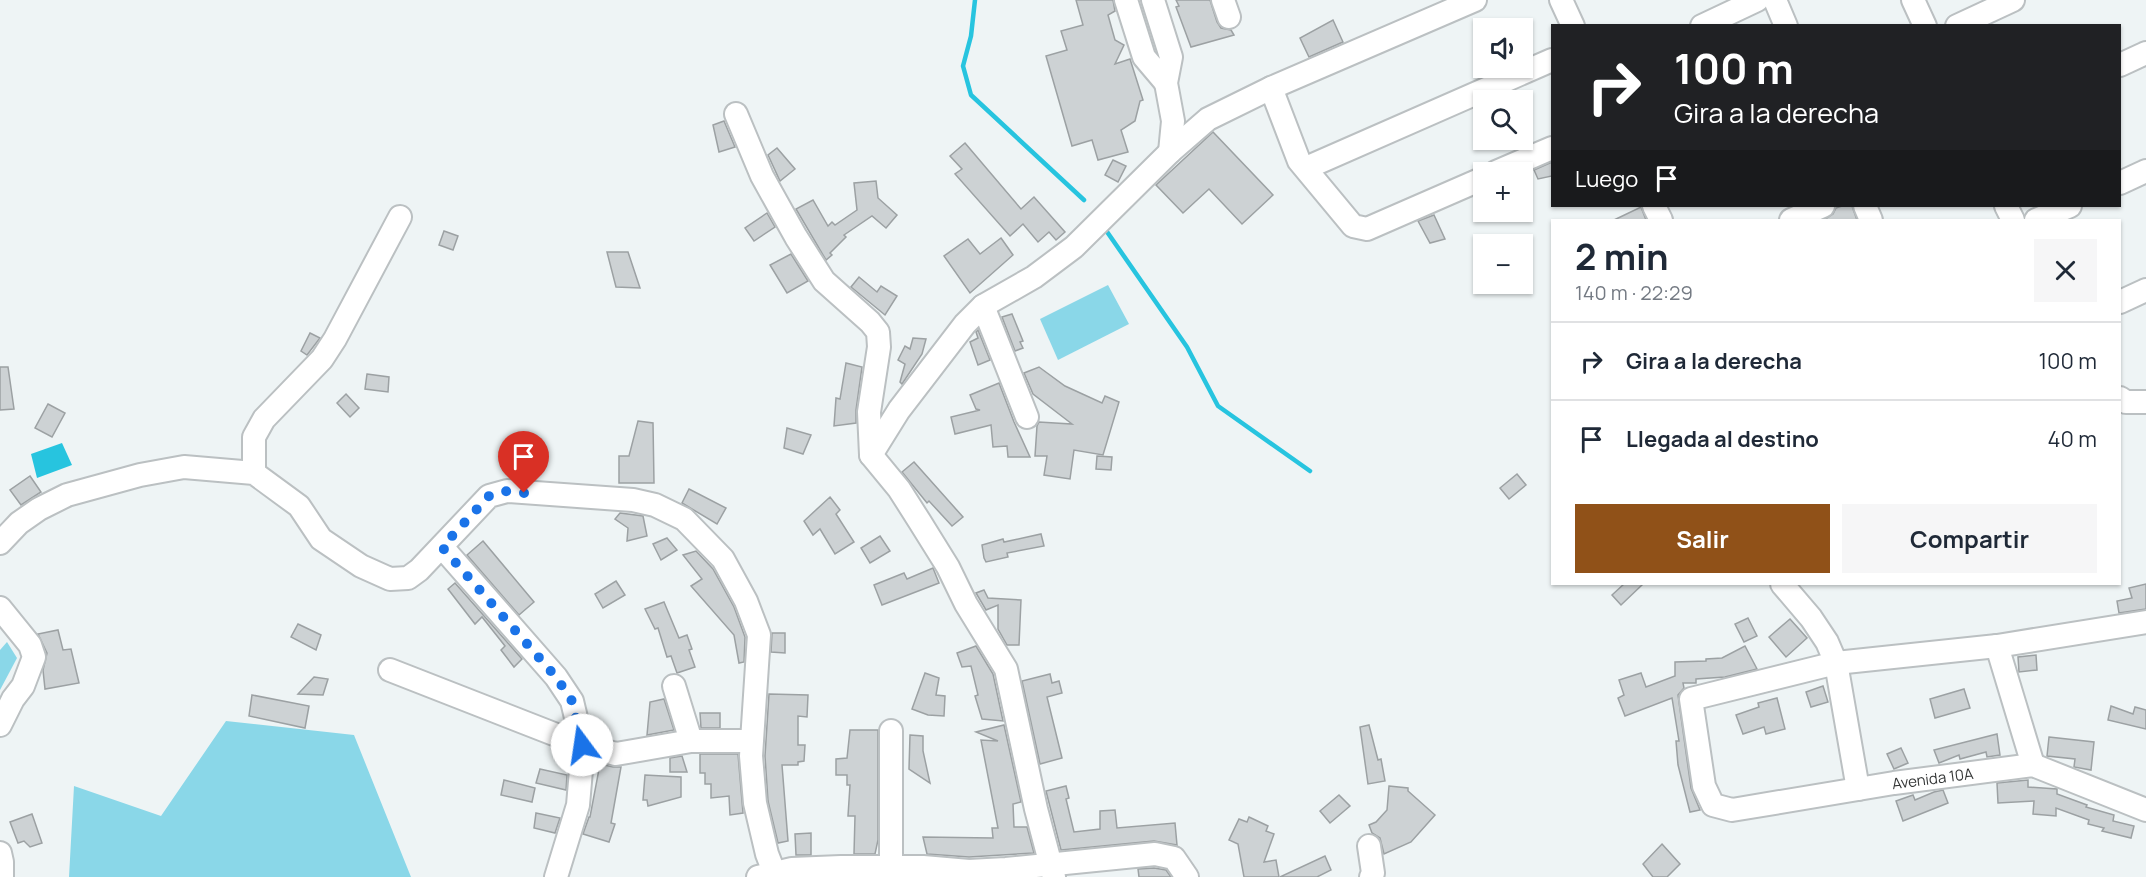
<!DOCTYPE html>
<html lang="es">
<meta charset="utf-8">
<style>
:root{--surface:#fff;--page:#f6f6f7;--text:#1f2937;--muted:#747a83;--line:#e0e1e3;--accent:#905118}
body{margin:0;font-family:Manrope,sans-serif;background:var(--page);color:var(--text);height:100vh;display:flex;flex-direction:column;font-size:22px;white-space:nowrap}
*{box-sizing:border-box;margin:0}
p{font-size:20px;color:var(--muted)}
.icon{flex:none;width:33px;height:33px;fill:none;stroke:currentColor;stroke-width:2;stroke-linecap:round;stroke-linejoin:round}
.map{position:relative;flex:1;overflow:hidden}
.side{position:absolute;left:1551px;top:219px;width:570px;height:366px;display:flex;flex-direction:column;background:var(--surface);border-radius:0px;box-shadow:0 2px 4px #0004}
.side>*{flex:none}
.hud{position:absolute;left:1551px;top:24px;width:570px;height:183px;border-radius:0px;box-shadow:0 2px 4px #0004;background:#202124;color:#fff;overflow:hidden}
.buttons{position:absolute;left:1473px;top:18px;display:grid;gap:12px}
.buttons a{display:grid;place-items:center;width:60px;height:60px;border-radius:0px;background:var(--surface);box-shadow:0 2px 4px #0004;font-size:30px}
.pin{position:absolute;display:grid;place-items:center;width:51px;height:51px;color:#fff;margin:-62px -26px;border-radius:50% 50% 50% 0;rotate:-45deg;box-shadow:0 0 6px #0007}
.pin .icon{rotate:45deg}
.me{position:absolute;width:66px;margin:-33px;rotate:346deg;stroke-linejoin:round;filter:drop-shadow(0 0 4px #0008)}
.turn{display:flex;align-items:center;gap:21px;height:126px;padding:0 24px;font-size:27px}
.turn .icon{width:78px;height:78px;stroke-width:2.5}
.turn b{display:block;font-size:42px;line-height:51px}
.then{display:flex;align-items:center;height:57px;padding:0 24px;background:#0003;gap:12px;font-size:22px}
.round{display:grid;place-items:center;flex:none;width:63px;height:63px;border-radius:0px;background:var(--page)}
.headline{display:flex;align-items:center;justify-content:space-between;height:102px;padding:0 24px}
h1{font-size:36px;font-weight:700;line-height:45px}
.button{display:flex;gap:12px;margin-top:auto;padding:12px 24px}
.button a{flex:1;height:69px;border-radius:0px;background:var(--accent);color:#fff;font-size:24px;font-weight:700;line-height:69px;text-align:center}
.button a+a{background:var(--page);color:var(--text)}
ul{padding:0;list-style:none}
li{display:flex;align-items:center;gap:18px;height:78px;padding:0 24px;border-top:2px solid var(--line)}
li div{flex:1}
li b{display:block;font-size:22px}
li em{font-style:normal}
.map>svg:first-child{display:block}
.green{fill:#8ad7e8}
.water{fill:#27c4df}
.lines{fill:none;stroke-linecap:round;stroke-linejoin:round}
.stream{stroke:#27c4df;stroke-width:4.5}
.building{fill:#cdd2d4;stroke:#9ca1a3;stroke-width:1.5}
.minor-casing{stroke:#bbc0c2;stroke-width:26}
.minor{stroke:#fff;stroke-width:22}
.route{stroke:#1a73e8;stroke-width:10;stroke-dasharray:0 18}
.labels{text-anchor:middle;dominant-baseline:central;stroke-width:4.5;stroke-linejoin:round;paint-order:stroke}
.street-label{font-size:15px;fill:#353737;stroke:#eef4f5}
</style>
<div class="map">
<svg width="2146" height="877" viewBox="0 0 2146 877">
<rect width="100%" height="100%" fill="#eef4f5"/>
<g class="green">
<path d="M1108 285 1129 324 1058 360 1040 319Z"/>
<path d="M7 642 17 658 0 690V650Z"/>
<path d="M226 721 354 735 411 877H69L74 786 161 816Z"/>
</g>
<path class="water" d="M62 443 72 465 37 478 31 454Z"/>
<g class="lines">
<g class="stream">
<path d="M975 0 971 36 963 66 971 95 1084 200"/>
<path d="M1103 226 1187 347 1218 406 1310 471"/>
</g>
</g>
<g class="building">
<path d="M1076 0H1113L1115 11 1108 15 1115 40 1124 45 1115 64 1130 59 1143 100 1140 101 1135 121 1121 130 1128 152 1098 160 1092 140 1072 146 1046 56 1067 50 1061 31 1083 25Z"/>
<path d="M1176 0H1210L1217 22 1221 28 1231 30 1234 35 1191 47 1176 7 1179 6Z"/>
<path d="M1333 20 1343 42 1309 57 1300 38Z"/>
<path d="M724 121 735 147 719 152 713 125Z"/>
<path d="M1213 132 1273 195 1242 224 1209 189 1183 213 1156 185Z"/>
<path d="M965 143 1021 209 1034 197 1065 232 1056 240 1049 232 1038 242 1023 224 1010 236 955 174 962 169 950 156Z"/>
<path d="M777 148 795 169 780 181 768 155Z"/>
<path d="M1113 160 1126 166 1118 182 1105 175Z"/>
<path d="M1552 162V176L1538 179 1534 170Z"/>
<path d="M876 181 878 198 897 215 886 228 872 216 844 235 846 237 830 253 832 255 826 260 796 209 813 200 828 226 832 222 835 225 857 210 854 183Z"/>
<path d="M1842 206H1852L1857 220H1824L1833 214 1836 208Z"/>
<path d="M1641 207 1646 220H1614Z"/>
<path d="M767 213 775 227 754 241 745 228Z"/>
<path d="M1434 215 1445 239 1430 243 1418 221Z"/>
<path d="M444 231 458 236 453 250 439 245Z"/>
<path d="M1001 238 1013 255 970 293 944 256 968 239 980 254Z"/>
<path d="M607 252H628L640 288 616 287Z"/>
<path d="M791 254 808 281 787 293 770 265Z"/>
<path d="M859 277 877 292 881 286 897 296 885 315 851 287Z"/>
<path d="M1012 314 1023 341 1020 342 1023 348 1015 351 1002 317Z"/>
<path d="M978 330 990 360 978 365 970 342 978 338 976 332Z"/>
<path d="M310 333 320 338 307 355 301 351Z"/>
<path d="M913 338 926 339 922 354 902 384 900 382 905 364 898 360 905 346 910 349Z"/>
<path d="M846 363 862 367 856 410V423L834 426 836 398 840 399Z"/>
<path d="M0 367H8L14 409 0 410Z"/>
<path d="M1039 367 1065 386 1102 403 1105 396 1119 402 1103 455 1074 450 1070 479 1044 475 1047 456H1035L1037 426 1039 422 1072 424 1033 394 1024 373Z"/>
<path d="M367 374 389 377 388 392 365 389Z"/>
<path d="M999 383 1014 422 1030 457H1008L1007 446 993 447 991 425 955 434 951 417 980 410 976 409 970 395Z"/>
<path d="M346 394 359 408 350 417 337 403Z"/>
<path d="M48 404 65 413 52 437 35 428Z"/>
<path d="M638 421 653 423 654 483H619V456H629Z"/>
<path d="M787 428 811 435 803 454 784 448Z"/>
<path d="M1097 456 1112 457 1111 470 1096 469Z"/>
<path d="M914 462 963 517 952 526 929 501 927 503 902 472Z"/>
<path d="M1517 474 1526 485 1509 499 1500 488Z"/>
<path d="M30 476 41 492 21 505 10 490Z"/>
<path d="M689 489 726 508 717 524 682 503Z"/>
<path d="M830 497 840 510 836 514 854 542 835 554 820 529 813 535 804 521Z"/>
<path d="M620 513 643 516 647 536 627 541 628 528 615 519Z"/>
<path d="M1041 534 1044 546 1007 553 1008 557 986 562 984 558 982 545 1003 539 1004 542Z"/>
<path d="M880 536 890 551 870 563 861 548Z"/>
<path d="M667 538 677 550 661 560 653 544Z"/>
<path d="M483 541 534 602 519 615 467 555Z"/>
<path d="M696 551 713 569 734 607 745 637 744 662 739 663 734 635 691 586 702 579 683 555Z"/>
<path d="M933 568 939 583 882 605 874 585 904 573 907 579Z"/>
<path d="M616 581 625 595 603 608 595 594Z"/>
<path d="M455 583 522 659 514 667 501 650 505 646 482 617 475 624 448 589Z"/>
<path d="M1624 584H1643L1621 605 1612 595Z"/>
<path d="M2146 584V609L2119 613 2117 601 2132 598 2129 588Z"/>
<path d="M984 590 988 598 1021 600 1019 645H1007L998 629V605L986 610 976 593Z"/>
<path d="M664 602 679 638 687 635 692 649 689 650 695 667 677 673 671 656 667 657 658 628 655 629 645 609Z"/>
<path d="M1748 618 1757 636 1744 642 1735 624Z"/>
<path d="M1790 619 1807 638 1786 657 1769 637Z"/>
<path d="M298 624 321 635 316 650 291 637Z"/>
<path d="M58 630 63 650 71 649 79 683 45 689 43 670 47 653 38 634Z"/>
<path d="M772 633H785V653L771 652Z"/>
<path d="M976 646 993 674 1003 721 982 719 975 696 978 695 971 666 962 667 957 653Z"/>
<path d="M1745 646 1757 669 1725 677 1696 679V683H1683L1684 688 1678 695 1691 788 1700 810 1690 812 1678 765 1676 741H1679L1672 698 1625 716 1618 698 1624 695 1619 680 1641 673 1646 687 1675 676V662L1706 661V659L1722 658Z"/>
<path d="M2036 655 2037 670 2019 672 2018 657Z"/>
<path d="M925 673 939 678 936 695 945 696 944 716 928 715 912 709Z"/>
<path d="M1050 674 1052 683 1059 681 1062 693 1047 697 1062 758 1040 764 1022 681Z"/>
<path d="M314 677 328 679 323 695 298 694Z"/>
<path d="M1823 686 1828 702 1811 707 1806 692Z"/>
<path d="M1964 689 1970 708 1935 718 1930 699Z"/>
<path d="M769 694 808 695 807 717 798 716V745H805L804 761 798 762V765H782L788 841 778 843 768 801 765 756Z"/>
<path d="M252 695 309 706 305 728 249 716Z"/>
<path d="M1777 698 1785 729 1766 734 1764 727 1743 734 1736 715 1759 707 1758 703Z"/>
<path d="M664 699 674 730 647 735 650 702Z"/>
<path d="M2111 706 2133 714 2135 707 2146 710V729L2108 720Z"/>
<path d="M700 713H720V728H701Z"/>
<path d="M1004 725 1021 802 1013 804 1014 827H1027L1034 853 969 857 927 854 923 837 993 838 992 828H998L981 740 998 741 976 732Z"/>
<path d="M1369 725 1378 760 1381 759 1385 781 1368 784 1360 727Z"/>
<path d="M850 730H878V840L875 854H854L855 816H848L850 785H847V775H836V759L847 758Z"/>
<path d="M1997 734 2000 755 1987 757 1986 752 1960 759 1959 755 1939 763 1934 750Z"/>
<path d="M910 735 923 736V751L930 783 909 769Z"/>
<path d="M2049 737 2094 742 2091 770 2074 767 2075 759 2047 756Z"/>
<path d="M1901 748 1908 763 1894 769 1887 754Z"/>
<path d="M700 754H738L743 813 730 815 729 796 711 798V784H705V773H700Z"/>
<path d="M682 756 687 772H670V758Z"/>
<path d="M600 764 613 767H621L611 823 615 824 609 842 583 834 589 817H590Z"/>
<path d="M540 769 567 775 566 790 536 783Z"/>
<path d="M645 775 681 777V797L648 806 647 800H643Z"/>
<path d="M504 780 535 788 532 802 501 795Z"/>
<path d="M2028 780V787L2057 789V794L2087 805 2086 807 2114 815 2113 821 2134 826 2131 838 2102 831 2104 828 2088 824 2089 820 2056 808V816L2033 814 2034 801 1998 803 1997 783Z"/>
<path d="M1066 786 1069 798 1066 799 1074 832 1100 829V811L1115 810 1117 828 1175 823 1177 845 1154 841 1061 850 1046 791Z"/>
<path d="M1389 786 1408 788V791L1435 815 1411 842 1384 854 1380 838 1372 833 1369 825 1376 822 1387 810Z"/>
<path d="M1943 790 1948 803 1903 821 1896 801 1913 795 1915 800 1934 792Z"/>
<path d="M1339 795 1350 806 1330 823 1320 811Z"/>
<path d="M536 813 560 818 555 833 534 828Z"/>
<path d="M32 814 42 843 30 847 24 841 18 843 10 822Z"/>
<path d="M1249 817 1268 826 1266 831 1274 834 1264 862 1276 860 1279 877H1244L1238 844 1229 840 1239 819 1247 822Z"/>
<path d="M811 833V855H796L795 834Z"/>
<path d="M1662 844 1680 864 1667 877H1653L1643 864Z"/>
<path d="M1325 856 1331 870 1317 877H1280Z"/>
<path d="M1154 868 1166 870 1171 877H1139L1138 869Z"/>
</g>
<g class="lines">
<defs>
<g id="minor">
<path d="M1126 0 1144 57 1166 83"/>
<path d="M1153 0 1171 57 1166 83 1173 121 1170 152"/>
<path d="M1223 0 1229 17"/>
<path d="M1561 0 1573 26"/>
<path d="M1775 0 1786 26"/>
<path d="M1913 0 1925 26"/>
<path d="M1702 26 1757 0"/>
<path d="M1957 26 2013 0"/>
<path d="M2120 65 2146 53"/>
<path d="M1271 88 1299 161 1353 226 1367 229 1484 178"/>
<path d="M736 114 762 176 796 237 824 281 870 322 878 332 879 347 869 412 871 455 899 489 920 522 948 567 966 604 1006 669 1036 809 1054 877"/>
<path d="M1306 168 1552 60"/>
<path d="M1496 172 1552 148"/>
<path d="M2120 183 2146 171"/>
<path d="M1654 206 1661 220"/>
<path d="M1865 206 1871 220"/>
<path d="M2006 206 2013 220"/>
<path d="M1791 220 1823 206"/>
<path d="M2036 220 2070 206"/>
<path d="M2120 302 2146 290"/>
<path d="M983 306 1027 417"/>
<path d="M2120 398 2126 402H2146"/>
<path d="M871 455 899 410 965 324 983 306 1034 277 1074 247 1170 152 1208 119 1271 88 1475 0"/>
<path d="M254 473V437L264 419 322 359 335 339 400 217"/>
<path d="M0 543 19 523 39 509 67 495 140 475 184 467 254 473 299 506 321 539 361 566 390 579 408 578 419 570 489 496 507 491 633 500 655 505 684 519 723 559 746 601 759 635 751 756 755 803 767 854 774 872"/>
<path d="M442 547 556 677 572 701 583 747 578 805 556 877"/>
<path d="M1782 584 1811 618 1827 642 1836 663 1858 789"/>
<path d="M0 608 30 645 34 657 23 686 13 699 0 725"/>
<path id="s1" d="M2146 622 1997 646 1836 663 1691 699 1704 786 1713 805 1732 810 1894 783 2033 765 2146 810"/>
<path d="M1997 646 2033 765"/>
<path d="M390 670 582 745 616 754 691 741H751"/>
<path d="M674 686 691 741"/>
<path d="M891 731V866"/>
<path d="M1369 846 1373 873 1371 877"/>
<path d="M0 853 2 862V877"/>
<path d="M758 877 792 869 841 867H923L969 871 1006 869 1155 854 1174 858 1187 877"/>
</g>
</defs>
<use href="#minor" class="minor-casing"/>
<use href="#minor" class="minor"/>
</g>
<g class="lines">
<path class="route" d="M524 493 507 491 489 496 442 547 556 677 572 701 582 745"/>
</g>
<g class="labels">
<g class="street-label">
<text stroke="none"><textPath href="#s1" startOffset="794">Avenida 10A</textPath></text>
</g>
</g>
</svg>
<div class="buttons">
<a><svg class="icon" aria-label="sound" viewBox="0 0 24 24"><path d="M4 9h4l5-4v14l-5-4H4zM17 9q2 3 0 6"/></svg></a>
<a><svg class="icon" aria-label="search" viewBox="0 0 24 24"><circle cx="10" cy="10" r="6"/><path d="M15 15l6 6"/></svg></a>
<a>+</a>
<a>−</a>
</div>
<div class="pin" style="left:524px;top:493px;background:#d93025"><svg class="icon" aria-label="arrive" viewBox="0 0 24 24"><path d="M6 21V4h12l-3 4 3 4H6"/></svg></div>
<svg class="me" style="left:582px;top:745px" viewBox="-20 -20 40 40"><circle r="19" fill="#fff"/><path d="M0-13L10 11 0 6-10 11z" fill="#1a73e8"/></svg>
<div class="hud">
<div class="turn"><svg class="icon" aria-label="right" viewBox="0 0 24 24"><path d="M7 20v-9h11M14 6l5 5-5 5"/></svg><div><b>100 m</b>Gira a la derecha</div></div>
<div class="then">Luego<svg class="icon" aria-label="arrive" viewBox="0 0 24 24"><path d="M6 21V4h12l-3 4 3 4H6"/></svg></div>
</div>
<section class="side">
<div class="headline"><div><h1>2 min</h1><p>140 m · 22:29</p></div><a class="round"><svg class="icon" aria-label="close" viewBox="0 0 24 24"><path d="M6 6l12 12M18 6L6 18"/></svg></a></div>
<ul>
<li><svg class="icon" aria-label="right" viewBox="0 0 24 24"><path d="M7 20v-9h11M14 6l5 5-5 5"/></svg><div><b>Gira a la derecha</b></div><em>100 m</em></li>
<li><svg class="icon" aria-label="arrive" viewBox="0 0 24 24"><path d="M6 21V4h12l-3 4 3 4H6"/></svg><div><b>Llegada al destino</b></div><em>40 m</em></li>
</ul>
<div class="button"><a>Salir</a><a>Compartir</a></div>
</section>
</div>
